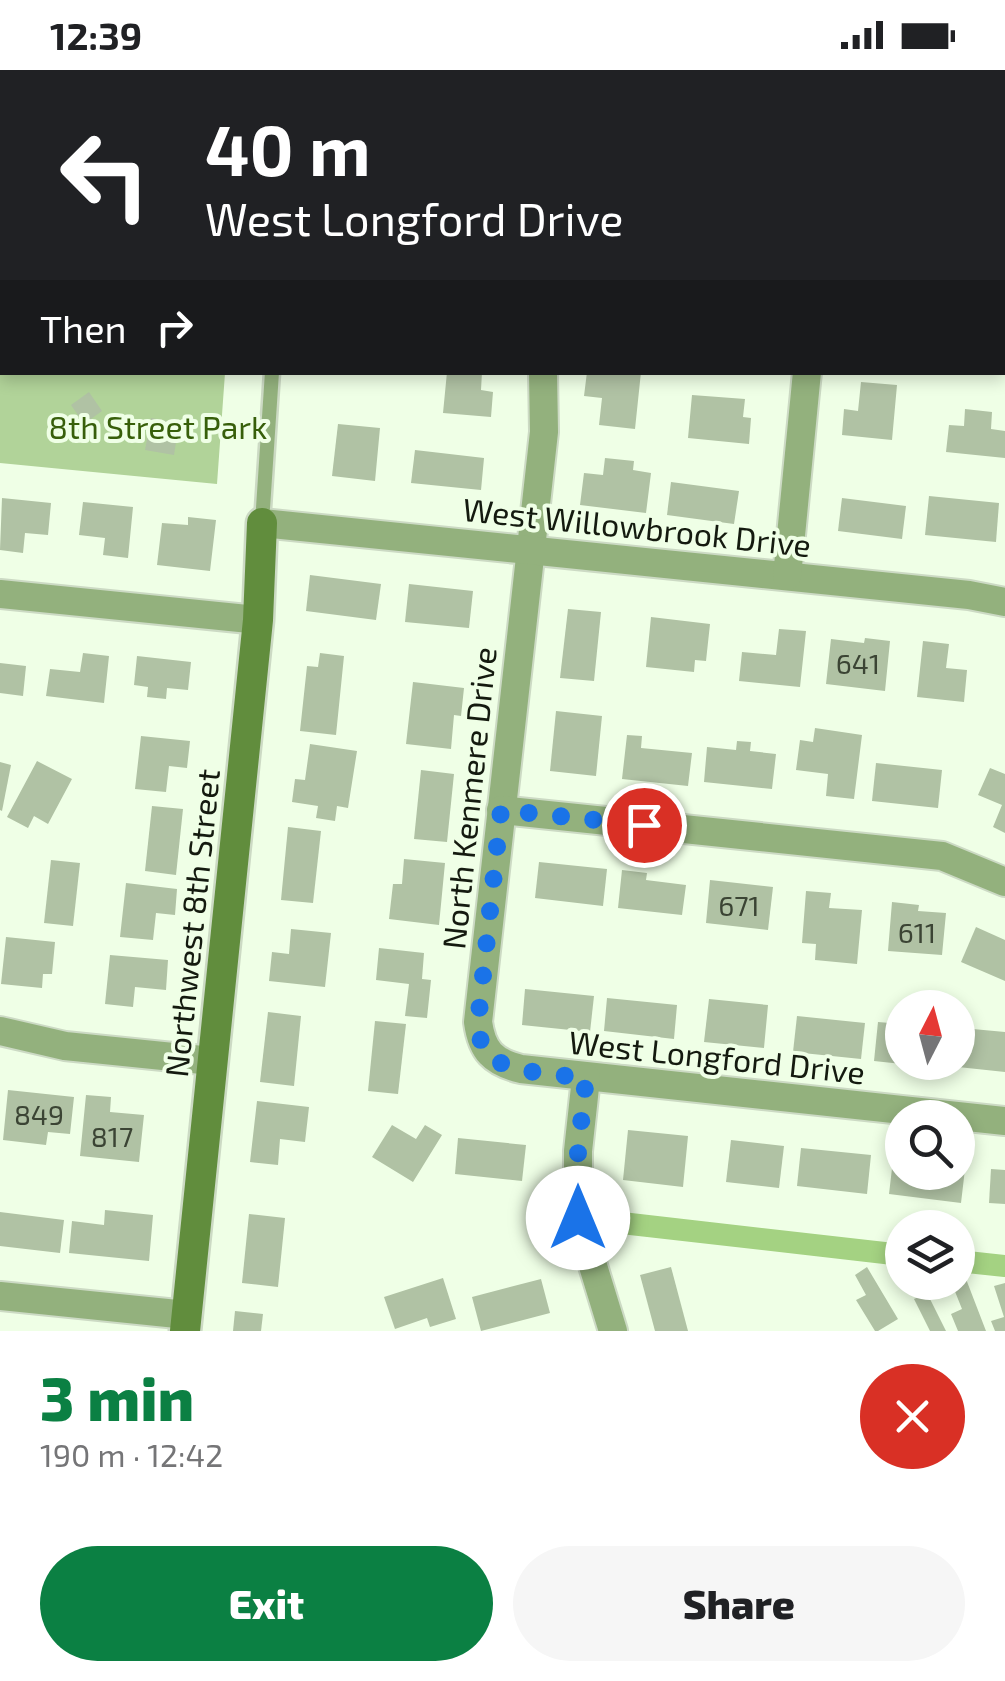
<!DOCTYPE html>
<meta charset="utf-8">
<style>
:root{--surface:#fff;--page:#f6f6f6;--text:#202124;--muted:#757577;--accent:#0b8043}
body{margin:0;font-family:"Exo 2",sans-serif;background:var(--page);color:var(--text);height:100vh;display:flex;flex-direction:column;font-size:38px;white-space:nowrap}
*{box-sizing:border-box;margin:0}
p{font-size:32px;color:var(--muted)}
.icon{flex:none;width:55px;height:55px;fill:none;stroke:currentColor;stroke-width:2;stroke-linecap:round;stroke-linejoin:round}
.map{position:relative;height:1261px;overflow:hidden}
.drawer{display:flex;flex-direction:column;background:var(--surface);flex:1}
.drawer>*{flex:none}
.banner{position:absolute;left:0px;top:0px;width:1005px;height:305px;box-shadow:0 5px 15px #0003;background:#202124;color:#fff;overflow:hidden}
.needle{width:65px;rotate:6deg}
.controls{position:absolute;left:885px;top:920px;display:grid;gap:20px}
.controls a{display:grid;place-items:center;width:90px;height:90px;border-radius:50%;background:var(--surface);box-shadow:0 5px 15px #0003;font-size:50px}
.pin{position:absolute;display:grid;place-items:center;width:85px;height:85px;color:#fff;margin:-42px;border:5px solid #fff;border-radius:50%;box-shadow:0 2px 10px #0007}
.me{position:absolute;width:110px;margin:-55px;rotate:0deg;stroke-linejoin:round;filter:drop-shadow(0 0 8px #0008)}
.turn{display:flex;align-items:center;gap:35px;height:210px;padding:0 40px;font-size:45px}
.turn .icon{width:130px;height:130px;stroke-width:2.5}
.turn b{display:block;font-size:70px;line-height:85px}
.then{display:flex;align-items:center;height:95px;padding:0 40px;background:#0003;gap:20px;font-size:38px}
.round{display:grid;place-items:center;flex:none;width:105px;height:105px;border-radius:52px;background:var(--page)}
.headline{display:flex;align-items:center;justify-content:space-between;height:170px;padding:0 40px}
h1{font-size:60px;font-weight:800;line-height:75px;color:var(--accent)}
.primary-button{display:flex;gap:20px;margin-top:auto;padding:20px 40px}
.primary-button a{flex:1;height:115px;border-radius:60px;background:var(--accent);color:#fff;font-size:40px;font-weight:800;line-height:115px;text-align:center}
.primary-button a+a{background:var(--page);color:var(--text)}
.status{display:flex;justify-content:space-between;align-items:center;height:70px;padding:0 50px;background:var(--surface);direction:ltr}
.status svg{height:28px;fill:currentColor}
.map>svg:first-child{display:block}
.green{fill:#b1d399}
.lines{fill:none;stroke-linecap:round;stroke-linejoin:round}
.canal{stroke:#a4d282;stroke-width:22}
.building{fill:#b0c2a4}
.lane-casing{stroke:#ccdac4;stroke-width:19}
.street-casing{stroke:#ccdac4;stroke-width:32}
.secondary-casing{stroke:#ccdac4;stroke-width:35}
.lane{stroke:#93b17d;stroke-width:14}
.street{stroke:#93b17d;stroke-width:28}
.secondary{stroke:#618d3d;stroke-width:30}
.route{stroke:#1a73e8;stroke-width:18;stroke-dasharray:0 32.4}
.labels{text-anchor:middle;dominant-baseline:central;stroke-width:8;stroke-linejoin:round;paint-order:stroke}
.number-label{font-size:28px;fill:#3b4434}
.park-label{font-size:32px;fill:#375f0a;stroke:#efffe6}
.street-label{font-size:32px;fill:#141a0f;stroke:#efffe6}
</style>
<div class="status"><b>12:39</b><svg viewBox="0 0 49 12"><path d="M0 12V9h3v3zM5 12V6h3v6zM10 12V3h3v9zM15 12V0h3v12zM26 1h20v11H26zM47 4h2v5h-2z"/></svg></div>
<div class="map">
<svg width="1005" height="1261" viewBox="0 0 1005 1261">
<rect width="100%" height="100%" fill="#efffe6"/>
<path class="green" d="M0 0H42L2 2V302L225 303 217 414 0 393Z"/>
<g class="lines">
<g class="canal">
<path d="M909 0 914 2"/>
<path d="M1002 48 1005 49"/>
<path d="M613 1152 902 1185"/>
<path d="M958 1191 1005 1196"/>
</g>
</g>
<g class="building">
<path d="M447 302H482L481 320 493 322 491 347 443 343Z"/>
<path d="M587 302H641L635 359 599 355 602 328 584 326Z"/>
<path d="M861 312 897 315 892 370 842 365 844 339 858 341Z"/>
<path d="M89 322 102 341 84 354 71 335Z"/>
<path d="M692 325 745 329 743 347 751 348 749 374 688 368Z"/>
<path d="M965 339 992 342 991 359 1005 361V388L946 382 949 355 964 356Z"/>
<path d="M151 348 179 353 174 385 145 380Z"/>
<path d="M338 354 380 358 375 411 332 406Z"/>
<path d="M415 380 484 388 481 420 411 413Z"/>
<path d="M605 388 634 391 633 400 651 403 646 443 580 435 584 403 603 405Z"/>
<path d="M671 412 739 421 734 454 667 445Z"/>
<path d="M929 426 999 433 996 472 925 465Z"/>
<path d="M2 428 51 433 48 465 25 463 23 483 0 480Z"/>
<path d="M842 428 906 436 902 469 838 461Z"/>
<path d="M83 432 133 437 128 488 103 485 105 468 79 465Z"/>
<path d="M188 447 216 450 210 501 157 495 162 453 188 455Z"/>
<path d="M310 505 381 514 376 550 306 541Z"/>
<path d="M409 514 473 521 469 558 405 552Z"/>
<path d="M568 539 601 542 594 611 560 608Z"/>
<path d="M651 547 710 554 706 591 695 590 694 602 646 597Z"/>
<path d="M779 559 806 561 800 617 739 611 742 582 776 585Z"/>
<path d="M865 568 890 571 885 621 826 614 831 569 864 573Z"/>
<path d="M923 571 949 574 946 598 967 600 964 632 917 627Z"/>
<path d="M83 583 109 586 104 633 46 626 50 599 80 602Z"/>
<path d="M320 583 344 586 336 665 300 661 307 596 318 597Z"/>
<path d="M137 586 191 592 188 620 167 618 166 629 147 627 148 617 134 615Z"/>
<path d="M0 593 26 596 23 626 0 623Z"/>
<path d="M413 612 464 618 461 646 454 645 451 679 406 674Z"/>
<path d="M556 641 602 646 596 706 550 701Z"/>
<path d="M815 658 862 665 854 729 826 726 828 704 796 700 800 670 813 672Z"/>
<path d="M627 665 642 666 641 678 692 683 688 716 622 709Z"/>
<path d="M141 666 190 671 187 698 169 696 166 722 135 719Z"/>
<path d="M737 671 751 672 750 681 776 684 772 719 704 712 707 677 736 680Z"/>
<path d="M310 674 357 681 348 738 337 736 335 751 316 748 318 736 292 732 295 709 305 710Z"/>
<path d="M37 691 72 709 48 754 34 746 28 758 7 747Z"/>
<path d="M0 692 11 695 2 741 0 740Z"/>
<path d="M876 693 942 700 938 738 872 731Z"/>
<path d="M990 698 1005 704V763L993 757 1002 735 978 725Z"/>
<path d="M421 700 454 704 447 772 414 769Z"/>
<path d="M152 736 183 739 176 805 145 801Z"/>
<path d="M288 757 321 761 313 833 281 830Z"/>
<path d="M404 789 445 793 439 855 389 849 393 814H402Z"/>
<path d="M51 790 80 793 73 856 44 853Z"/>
<path d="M539 792 607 799 603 836 535 828Z"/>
<path d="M622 800 647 803 646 810 686 815 682 845 618 838Z"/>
<path d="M710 810 773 817 768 860 706 853Z"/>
<path d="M126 813 177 819 175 845 156 843 153 870 120 867Z"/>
<path d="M806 821 831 823 829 838 862 840 857 894 815 890 816 874 802 873Z"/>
<path d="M892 832 919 835 918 841 946 843 942 885 888 881Z"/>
<path d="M976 857 1005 870V911L961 892Z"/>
<path d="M291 859 331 863 325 917 269 911 272 882 289 884Z"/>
<path d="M6 867 55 872 52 904H43L42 918 1 914Z"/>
<path d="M379 878 424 883 422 909 431 910 427 948 405 946 409 914 376 910Z"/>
<path d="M110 885 168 890 166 920 135 917 133 937 105 934Z"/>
<path d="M525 919 594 926 590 962 522 955Z"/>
<path d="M607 928 677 935 674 969 604 961Z"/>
<path d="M709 929 768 935 764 978 704 972Z"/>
<path d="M268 942 301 946 294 1016 260 1012Z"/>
<path d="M797 946 865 953 861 989 793 982Z"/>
<path d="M375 951 406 954 398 1024 368 1021Z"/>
<path d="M878 952 902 954V994L874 991Z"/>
<path d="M962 958 1005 962V1002L958 997Z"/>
<path d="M8 1020 74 1027 70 1064 48 1062 46 1075 3 1070Z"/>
<path d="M86 1025 111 1027 110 1042 144 1045 139 1092 80 1086Z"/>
<path d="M257 1031 309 1037 305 1072 280 1069 278 1095 250 1092Z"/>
<path d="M392 1055 416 1069 425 1055 442 1065 413 1112 372 1087Z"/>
<path d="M628 1060 688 1066 683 1117 623 1110Z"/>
<path d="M458 1068 526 1075 522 1111 455 1104Z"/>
<path d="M731 1070 784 1076 779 1118 726 1112Z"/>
<path d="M801 1078 871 1085 867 1124 797 1116Z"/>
<path d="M893 1090 902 1092V1102H958V1098L965 1099 961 1133 889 1124Z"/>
<path d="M991 1099 1005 1100V1134L989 1133Z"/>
<path d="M105 1140 153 1145 149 1191 69 1183 72 1151 104 1155Z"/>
<path d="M0 1142 64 1150 60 1183 0 1176Z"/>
<path d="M249 1144 285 1148 278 1217 242 1213Z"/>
<path d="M671 1197 688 1261H655L640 1205Z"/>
<path d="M867 1197 898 1249 878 1261H875L856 1230 866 1225 855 1205Z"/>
<path d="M443 1208 456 1249 430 1257 427 1248 395 1259 384 1227Z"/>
<path d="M541 1209 550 1243 481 1261 472 1227Z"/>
<path d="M966 1209 986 1261H958L951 1244 962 1239 952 1214Z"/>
<path d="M1005 1213V1261H995L991 1251 1004 1247 994 1216Z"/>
<path d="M927 1223 946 1261H930L914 1229Z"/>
<path d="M235 1241 263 1244 261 1261H233Z"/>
</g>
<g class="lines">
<defs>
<g id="lane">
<path d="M222 0 248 2"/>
<path d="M262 453 272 302"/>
</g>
<g id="street">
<path d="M543 302 544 362 478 952C482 981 493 992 521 999L1005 1051"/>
<path d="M262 453 969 525 1005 532"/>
<path d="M787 506 807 302"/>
<path d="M0 524 258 550"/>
<path d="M501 740 942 786 1005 812"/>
<path d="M0 961 65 976 212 991"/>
<path d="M586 1008 578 1081V1147L613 1261"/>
<path d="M0 1226 187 1245"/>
</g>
<path id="secondary" d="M185 1261 258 550 262 453"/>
</defs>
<use href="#lane" class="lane-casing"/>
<use href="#street" class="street-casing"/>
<use href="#secondary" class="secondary-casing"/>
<use href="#lane" class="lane"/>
<use href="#street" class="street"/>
<use href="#secondary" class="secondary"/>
</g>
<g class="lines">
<path class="route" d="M578 1148V1081L586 1008C560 1004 503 1004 486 982 480 974 479 962 478 952L501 740 644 755"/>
</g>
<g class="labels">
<g class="number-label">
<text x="858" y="593">641</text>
<text x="739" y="835">671</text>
<text x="917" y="862">611</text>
<text x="39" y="1044">849</text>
<text x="112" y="1066">817</text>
</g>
<g class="park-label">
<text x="158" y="356">8th Street Park</text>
</g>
<g class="street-label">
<text transform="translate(637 456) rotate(6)">West Willowbrook Drive</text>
<text transform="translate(468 728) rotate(-84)">North Kenmere Drive</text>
<text transform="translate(191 853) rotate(-84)">Northwest 8th Street</text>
<text transform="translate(717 986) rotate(6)">West Longford Drive</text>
</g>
</g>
</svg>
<div class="controls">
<a><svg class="needle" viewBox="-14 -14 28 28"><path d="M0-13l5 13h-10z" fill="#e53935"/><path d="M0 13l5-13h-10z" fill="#757577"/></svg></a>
<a><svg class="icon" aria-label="search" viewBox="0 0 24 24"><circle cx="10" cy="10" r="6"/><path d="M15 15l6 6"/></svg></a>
<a><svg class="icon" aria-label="layers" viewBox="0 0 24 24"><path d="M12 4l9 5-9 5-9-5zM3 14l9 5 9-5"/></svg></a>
</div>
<div class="pin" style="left:644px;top:755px;background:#d93025"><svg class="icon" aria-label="arrive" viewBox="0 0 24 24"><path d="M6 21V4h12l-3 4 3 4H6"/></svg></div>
<svg class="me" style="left:578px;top:1148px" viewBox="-20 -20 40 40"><circle r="19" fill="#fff"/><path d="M0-13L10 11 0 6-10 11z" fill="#1a73e8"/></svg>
<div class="banner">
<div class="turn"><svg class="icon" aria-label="left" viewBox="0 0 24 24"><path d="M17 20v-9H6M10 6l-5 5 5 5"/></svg><div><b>40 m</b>West Longford Drive</div></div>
<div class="then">Then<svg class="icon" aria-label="right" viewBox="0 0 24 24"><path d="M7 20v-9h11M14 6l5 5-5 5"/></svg></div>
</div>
</div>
<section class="drawer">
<div class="headline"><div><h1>3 min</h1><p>190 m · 12:42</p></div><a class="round" style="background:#d93025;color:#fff"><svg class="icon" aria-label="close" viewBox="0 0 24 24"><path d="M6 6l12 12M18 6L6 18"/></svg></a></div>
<div class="primary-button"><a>Exit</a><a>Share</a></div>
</section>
